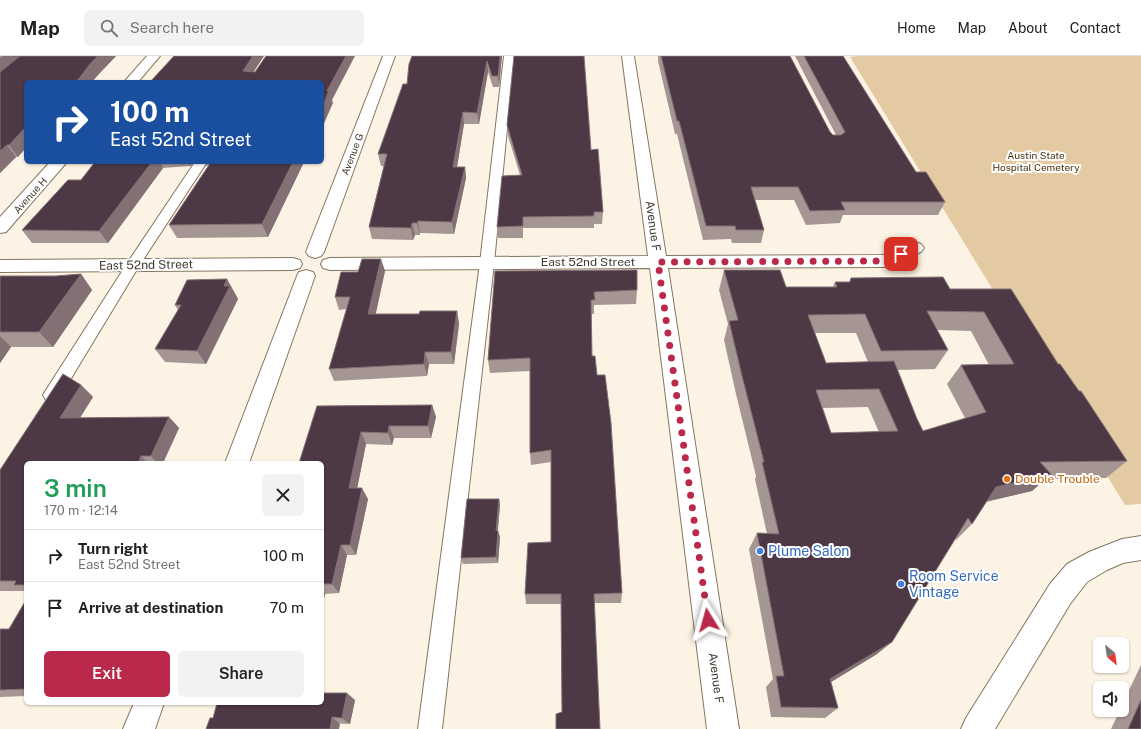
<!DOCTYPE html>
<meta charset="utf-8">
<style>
:root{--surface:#fff;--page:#f2f2f2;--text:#202124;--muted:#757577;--line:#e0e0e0;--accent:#ba2949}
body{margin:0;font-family:"Public Sans",sans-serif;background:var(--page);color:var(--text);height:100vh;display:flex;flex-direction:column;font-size:15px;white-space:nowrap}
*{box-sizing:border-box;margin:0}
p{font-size:13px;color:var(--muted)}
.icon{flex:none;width:22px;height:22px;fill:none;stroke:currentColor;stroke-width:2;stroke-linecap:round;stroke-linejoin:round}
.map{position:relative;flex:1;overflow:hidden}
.drawer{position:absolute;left:24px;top:405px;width:300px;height:244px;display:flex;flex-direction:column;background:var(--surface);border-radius:6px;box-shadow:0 1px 3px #0004}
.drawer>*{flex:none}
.top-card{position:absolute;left:24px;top:24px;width:300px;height:84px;border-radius:6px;box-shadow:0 1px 3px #0004;background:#1a4fa0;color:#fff;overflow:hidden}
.needle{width:26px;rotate:150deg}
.buttons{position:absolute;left:1093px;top:581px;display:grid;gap:8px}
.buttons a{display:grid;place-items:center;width:36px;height:36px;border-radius:6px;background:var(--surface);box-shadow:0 1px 3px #0004;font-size:20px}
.pin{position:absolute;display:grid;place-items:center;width:34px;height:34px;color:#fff;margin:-17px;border-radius:8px;box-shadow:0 2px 6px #0006}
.me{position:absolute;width:44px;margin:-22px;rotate:352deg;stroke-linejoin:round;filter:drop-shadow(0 0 3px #0008)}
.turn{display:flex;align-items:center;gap:14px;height:84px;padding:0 20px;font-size:18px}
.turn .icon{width:52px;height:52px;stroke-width:2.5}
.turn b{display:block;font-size:28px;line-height:34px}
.round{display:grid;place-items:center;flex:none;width:42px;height:42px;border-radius:6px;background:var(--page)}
.summary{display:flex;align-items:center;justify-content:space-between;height:68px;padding:0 20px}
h1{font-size:24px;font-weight:600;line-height:30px;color:#1e9e55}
.cta{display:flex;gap:8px;margin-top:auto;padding:8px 20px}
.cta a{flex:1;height:46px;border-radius:6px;background:var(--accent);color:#fff;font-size:16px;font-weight:600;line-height:46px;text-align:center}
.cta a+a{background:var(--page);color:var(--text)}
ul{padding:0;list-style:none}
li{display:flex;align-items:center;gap:12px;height:52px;padding:0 20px;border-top:1px solid var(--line)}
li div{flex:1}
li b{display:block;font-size:15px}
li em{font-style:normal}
header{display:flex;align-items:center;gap:24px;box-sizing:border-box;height:56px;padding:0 20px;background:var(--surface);border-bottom:1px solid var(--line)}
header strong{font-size:19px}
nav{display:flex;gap:22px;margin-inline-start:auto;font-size:14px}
.search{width:280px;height:36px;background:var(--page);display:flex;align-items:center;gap:10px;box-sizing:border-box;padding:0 14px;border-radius:6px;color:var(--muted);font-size:15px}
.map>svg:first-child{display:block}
.green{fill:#e3caa2}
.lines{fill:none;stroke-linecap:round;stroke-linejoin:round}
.service-casing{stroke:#847660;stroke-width:2}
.minor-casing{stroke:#847660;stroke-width:2}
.tertiary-casing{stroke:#847660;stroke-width:2}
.service{fill:#fff;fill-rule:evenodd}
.minor{fill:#fff;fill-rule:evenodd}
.tertiary{fill:#fff;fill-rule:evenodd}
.wall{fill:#a59694;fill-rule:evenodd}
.shaded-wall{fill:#827075}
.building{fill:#4d3845;stroke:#827075;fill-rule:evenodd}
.route{stroke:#ba2949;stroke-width:7;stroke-dasharray:0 12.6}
.food-dot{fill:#e8710a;stroke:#fff;stroke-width:1.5}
.shop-dot{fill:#3f7fe0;stroke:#fff;stroke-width:1.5}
.labels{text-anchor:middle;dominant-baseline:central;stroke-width:4;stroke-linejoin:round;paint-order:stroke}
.far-street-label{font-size:10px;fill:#403a30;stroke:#fff}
.far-park-label{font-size:10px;fill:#48330f;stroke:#fff}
.street-label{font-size:12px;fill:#403a30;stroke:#fff}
.food-label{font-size:12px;fill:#c56008;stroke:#fff;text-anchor:start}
.near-shop-label{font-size:14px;fill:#366cbe;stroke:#fff;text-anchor:start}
</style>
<header>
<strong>Map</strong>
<div class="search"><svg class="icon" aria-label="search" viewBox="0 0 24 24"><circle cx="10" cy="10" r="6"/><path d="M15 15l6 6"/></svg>Search here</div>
<nav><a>Home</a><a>Map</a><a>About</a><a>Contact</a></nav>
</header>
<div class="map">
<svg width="1141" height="673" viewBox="0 0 1141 673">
<rect width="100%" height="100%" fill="#fdf3e4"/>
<path class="green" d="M856 0H1141V448L1125 449 850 1Z"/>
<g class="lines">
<defs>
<g id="service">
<path d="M504 0H514L494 207 442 673H418L480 207Z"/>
<path d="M195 106H207L139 210 58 344 52 346 46 344 43 339 46 334 128 206Z"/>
</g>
<g id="minor">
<path d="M147 0H160L138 26H124Z"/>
<path d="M383 0H395L324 196 321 200 315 202 309 200 306 196Z"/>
<path d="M622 0H634L666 200 883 199 909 188 915 186 921 188 924 192 921 196 886 211 668 212 739 673H707L650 212 330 214 323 212 321 208 323 204 330 202 648 200Z"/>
<path d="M50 106H67L6 176 0 177V161Z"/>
<path d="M293 202 300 204 302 208 300 212 293 214 0 216V204Z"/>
<path d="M306 214 313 216 315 220 249 407H225L297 220 299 216Z"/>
<path d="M134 647H164L155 673H123Z"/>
</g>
<path id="tertiary" d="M1141 480V504L1123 507 1107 514 1087 526 1070 548 995 673H961L966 662 1050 528 1067 508 1089 496 1122 483Z"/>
</defs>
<use href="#service" class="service-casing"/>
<use href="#minor" class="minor-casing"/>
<use href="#tertiary" class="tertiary-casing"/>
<use href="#service" class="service"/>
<use href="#minor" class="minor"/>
<use href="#tertiary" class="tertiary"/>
</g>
<g class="wall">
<path d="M0 0H116L97 20 92 26H26L18 101H16L0 117Z"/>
<path d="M502 0 499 31H493L488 16 479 68H464L457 111H465L466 122 454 178 420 177V179H415L413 184 372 183 369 171 384 110H381L378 98 407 28Z"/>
<path d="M658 0H790L830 76 833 79H836L795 0H843L916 116 945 146 938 159H843L840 167 806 169 794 144H755L764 174 761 187H732L731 183 703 184 677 78H675L658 5Z"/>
<path d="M507 69 591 94 603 156 602 168H594V172H523V182H498L497 171 520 119 508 80Z"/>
<path d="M95 106H194L190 110 163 112 108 187H32L22 174 81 124Z"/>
<path d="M205 106H304L268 181 177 182 169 169 209 109 206 110Z"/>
<path d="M724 214 786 231H833L835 226H849L851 222 950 233H1011L1058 308 1127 405 1106 422 1045 423 1032 435 986 446 972 468 956 484 955 483 877 598 831 626 838 652 825 662 771 661 766 631 773 623 749 493 757 477 767 478 755 423 756 420 736 338 724 284 728 268 719 234ZM937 274 971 275 989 309H961L947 328 965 362 923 375 917 363 897 314 935 313 948 294ZM815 277H856L868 306 826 307ZM868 351 879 376 831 377 823 352Z"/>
<path d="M385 215 375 258H419L457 255 459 268 454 308H429L427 320 334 325 329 313 347 253 339 254 335 241Z"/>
<path d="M495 215 637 234 636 248 594 249V258H591L592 300 597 319 622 537 621 547H594L562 656 561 548H526L525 538 551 486V406L531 409 530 397V315L490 317 488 304Z"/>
<path d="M81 218 92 234 53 291H11L0 307V220H56Z"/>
<path d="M227 223 238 243 206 308 165 306 155 293 178 254 175 249Z"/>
<path d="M81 329 93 341 80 362 169 361 179 372 163 407H26V535H0V414Z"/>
<path d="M432 349 436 361 431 382H394L392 389 366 388 357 432 368 443 356 499H347L339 537 325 538 323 546H322V407L317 350Z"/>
<path d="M499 443 500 449 498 475 500 481 498 507 463 508 461 502Z"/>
<path d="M26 544V640L0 641V573H9Z"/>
<path d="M1141 609V673H1111L1120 654H1122V649Z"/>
<path d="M355 644 350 668 213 662Z"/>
</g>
<g class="shaded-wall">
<path d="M3 0H25L0 20V2Z"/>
<path d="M98 0H116L97 20 92 26H79L78 24 90 8Z"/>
<path d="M253 0H264L247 26 243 15Z"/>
<path d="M346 0H355L332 44 333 47 322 72V52L327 35Z"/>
<path d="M500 0H502L499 31 498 20Z"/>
<path d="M487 5 488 16 479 68 477 57Z"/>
<path d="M463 56 464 68 455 123 453 111Z"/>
<path d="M26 71V92L18 101 9 89Z"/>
<path d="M7 89 16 101 0 117V95Z"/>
<path d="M152 106H160L163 112 108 187 99 175Z"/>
<path d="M188 106H194L190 110Z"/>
<path d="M293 106H304L268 181 262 168Z"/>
<path d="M465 111 466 122 454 178 452 166Z"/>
<path d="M418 165 420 177V179L417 167Z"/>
<path d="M412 167 415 179 413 184 411 172Z"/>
<path d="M381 203 385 215 373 271 368 258Z"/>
<path d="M81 218 92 234 53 291 39 276Z"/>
<path d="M227 223 238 243 206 308 197 295Z"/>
<path d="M457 255 459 268 454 308 451 296Z"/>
<path d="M0 280 11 291 0 307Z"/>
<path d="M425 296 429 308 427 320 424 308Z"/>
<path d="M81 329 93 341 72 374 60 362Z"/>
<path d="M432 349 436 361 431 382 428 370Z"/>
<path d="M169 361 179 372 163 407H157L151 400Z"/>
<path d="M389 370 394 382 392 389 388 377Z"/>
<path d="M361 376 366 388 355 443 349 432Z"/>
<path d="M141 400 148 407H138Z"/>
<path d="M1051 418 1032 435 979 447 996 431Z"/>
<path d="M362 432 368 443 356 499 350 489Z"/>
<path d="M499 443 500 449 497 480 496 474Z"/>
<path d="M498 475 500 481 498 507 496 501Z"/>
<path d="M341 489 347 499 339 537 332 528Z"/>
<path d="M322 533 325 538 323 546 322 544Z"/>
<path d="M892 586 877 598 818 634 830 623Z"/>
<path d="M347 637 355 644 350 668 342 662Z"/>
<path d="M332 661 340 668 339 673H330Z"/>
</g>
<g class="building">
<path d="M20 0H98L90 8 78 24H76L74 26H26V71L9 89H7L0 95V16Z"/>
<path d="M174 0H253L243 15 255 16 266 0H346L327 35H329L322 52V26H150Z"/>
<path d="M412 0H500L498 20H492L487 5 477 57 463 56 453 111H465L452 166 418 165 417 167H412L411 172 369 171 387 98H378L403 28H407L409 8Z"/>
<path d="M514 0H584L591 94 598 93 603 156H594V160L523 161V170L497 171 502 120 522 119 507 69Z"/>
<path d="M661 0H790L830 76 833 79H841L845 76 804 0H843L916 116H926L945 146H841L845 154 810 155 798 131H751L764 174H736L735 170H706L679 65H677Z"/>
<path d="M95 106H152L99 175 22 174 68 124H81Z"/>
<path d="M211 106H293L262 168 169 169Z"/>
<path d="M362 203H381L368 258H419L420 255H457L451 296H425L424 308 329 313 350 241H335L341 216H358Z"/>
<path d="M637 214V234L594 236 595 244H591L592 300H595L597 319H605L611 367 622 537 594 538 600 673H556V658L562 656 561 538H525L528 487 551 486V394L530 397V302L488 304 495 215Z"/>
<path d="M724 214H780L786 231H837L835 226H850L851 222 943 221 950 233H1011L1058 308H1060L1079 335H1081L1127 405 1040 406 1051 418 996 431 972 468 968 462 892 586 830 623 838 652 781 651 776 620H784L757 477 779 478 762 406H764L742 320 729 265 738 264ZM927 255 984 256 1014 308 961 309 986 356 923 375 917 363 894 305 826 307 808 259 865 258 881 295 948 294ZM879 333 898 375 831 377 816 334Z"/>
<path d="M81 218 39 276H0V220H56Z"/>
<path d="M227 223 224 230H230L197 295 155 293 181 249H175L187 224Z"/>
<path d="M63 318 81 329 60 362 169 361 151 400H141L138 407H26V529H14L16 525H0V414Z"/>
<path d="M432 349 428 370H389L388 377 361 376 349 432H362L350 489H341L332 528H322V407H299L317 350Z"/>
<path d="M467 443H499L496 474 498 475 496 501 461 502Z"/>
<path d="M26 544V633L0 634V573H9Z"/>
<path d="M322 637H347L342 662 332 661 330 673H206L210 662H213L217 647H322Z"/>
<path d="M1141 644V673H1128Z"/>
</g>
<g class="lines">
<path class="route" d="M708 564 658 206 886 205 901 198"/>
</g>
<circle class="food-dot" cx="1007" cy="423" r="4"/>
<g class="shop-dot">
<circle cx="760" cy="495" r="4"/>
<circle cx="901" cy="528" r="4"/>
</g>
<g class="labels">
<g class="far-street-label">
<text transform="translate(352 98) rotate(-69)">Avenue G</text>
<text transform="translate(30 139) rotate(-48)">Avenue H</text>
</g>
<g class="far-park-label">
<text x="1036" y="99">Austin State<tspan x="1036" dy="12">Hospital Cemetery</tspan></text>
</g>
<g class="street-label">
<text transform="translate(653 170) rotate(82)">Avenue F</text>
<text x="588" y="206">East 52nd Street</text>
<text transform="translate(146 209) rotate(-1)">East 52nd Street</text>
<text transform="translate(716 622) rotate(82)">Avenue F</text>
</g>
<g class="food-label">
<text x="1015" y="423">Double Trouble</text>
</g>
<g class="near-shop-label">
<text x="768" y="495">Plume Salon</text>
<text x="909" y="520">Room Service<tspan x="909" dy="16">Vintage</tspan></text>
</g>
</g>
</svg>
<div class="buttons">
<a><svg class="needle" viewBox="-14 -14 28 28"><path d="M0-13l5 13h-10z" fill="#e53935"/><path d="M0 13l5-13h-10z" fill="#757577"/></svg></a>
<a><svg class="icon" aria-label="sound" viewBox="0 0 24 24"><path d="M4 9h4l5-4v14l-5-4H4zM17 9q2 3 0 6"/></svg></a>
</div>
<div class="pin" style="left:901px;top:198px;background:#d93025"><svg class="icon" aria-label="arrive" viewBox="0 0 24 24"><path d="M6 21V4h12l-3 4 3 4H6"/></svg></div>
<svg class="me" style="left:708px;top:564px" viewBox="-20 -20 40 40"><path d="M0-17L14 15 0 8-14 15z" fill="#ba2949" stroke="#fff" stroke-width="4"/></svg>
<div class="top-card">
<div class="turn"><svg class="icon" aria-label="right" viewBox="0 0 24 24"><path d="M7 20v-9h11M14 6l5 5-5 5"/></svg><div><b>100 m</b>East 52nd Street</div></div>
</div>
<section class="drawer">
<div class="summary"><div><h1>3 min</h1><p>170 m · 12:14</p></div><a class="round"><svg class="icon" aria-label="close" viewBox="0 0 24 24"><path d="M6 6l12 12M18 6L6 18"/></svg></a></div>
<ul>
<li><svg class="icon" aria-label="right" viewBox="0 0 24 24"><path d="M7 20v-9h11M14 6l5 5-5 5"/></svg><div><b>Turn right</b><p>East 52nd Street</p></div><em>100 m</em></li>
<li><svg class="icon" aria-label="arrive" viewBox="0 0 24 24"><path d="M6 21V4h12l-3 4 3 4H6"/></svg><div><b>Arrive at destination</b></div><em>70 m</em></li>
</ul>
<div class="cta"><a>Exit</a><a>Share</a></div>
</section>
</div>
